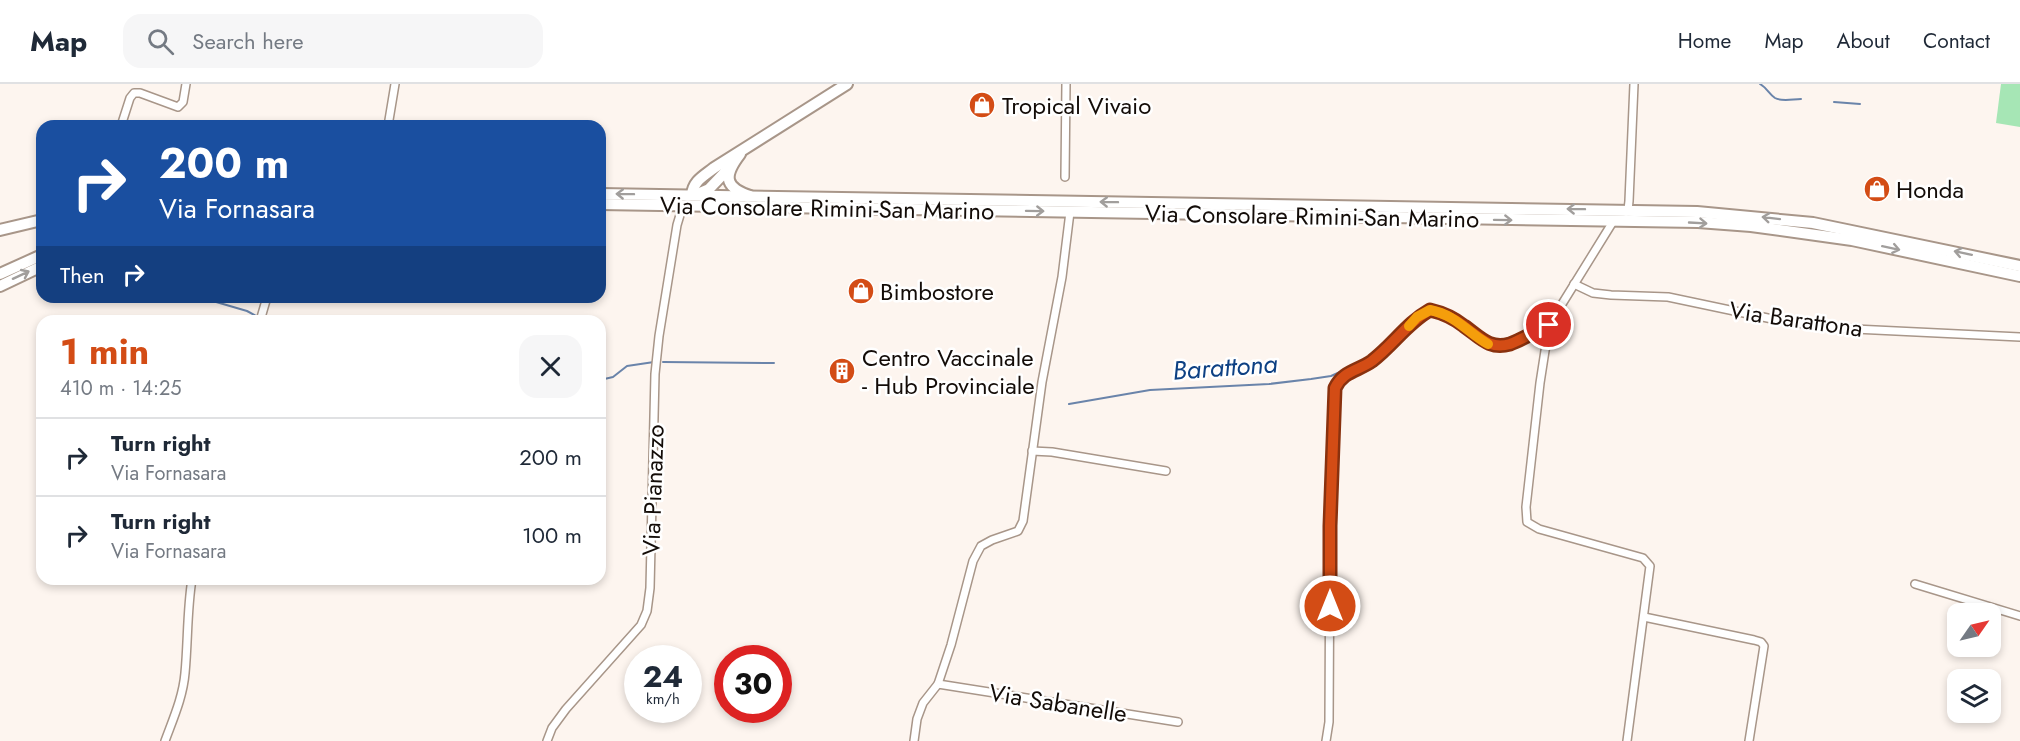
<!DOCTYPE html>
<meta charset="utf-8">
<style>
:root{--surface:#fff;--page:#f6f6f7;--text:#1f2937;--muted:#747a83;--line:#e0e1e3;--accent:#d34c15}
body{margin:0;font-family:Jost,sans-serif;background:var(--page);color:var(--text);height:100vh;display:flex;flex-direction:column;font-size:22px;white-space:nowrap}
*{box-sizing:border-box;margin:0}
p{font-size:20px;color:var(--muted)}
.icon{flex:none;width:33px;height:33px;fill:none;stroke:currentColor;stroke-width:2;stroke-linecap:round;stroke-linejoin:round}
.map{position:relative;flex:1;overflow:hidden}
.sheet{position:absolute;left:36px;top:231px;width:570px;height:270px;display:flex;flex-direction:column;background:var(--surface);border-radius:18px;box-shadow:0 3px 9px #0003}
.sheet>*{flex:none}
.guide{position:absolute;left:36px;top:36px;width:570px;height:183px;border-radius:18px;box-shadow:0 3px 9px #0003;background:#1a4fa0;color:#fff;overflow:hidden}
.needle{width:39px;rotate:56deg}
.tools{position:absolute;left:1947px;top:519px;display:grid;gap:12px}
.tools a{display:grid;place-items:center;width:54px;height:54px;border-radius:12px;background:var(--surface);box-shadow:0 3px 9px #0003;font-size:30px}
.speed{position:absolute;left:624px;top:561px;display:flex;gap:12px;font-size:30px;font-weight:700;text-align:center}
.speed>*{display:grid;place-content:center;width:78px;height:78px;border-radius:50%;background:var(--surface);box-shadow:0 3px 9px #0003;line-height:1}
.speed small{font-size:15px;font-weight:400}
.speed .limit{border:9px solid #d22;background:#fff;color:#111}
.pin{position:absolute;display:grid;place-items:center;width:51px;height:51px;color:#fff;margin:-26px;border:3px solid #fff;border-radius:50%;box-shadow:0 2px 6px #0007}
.me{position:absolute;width:66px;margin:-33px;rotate:0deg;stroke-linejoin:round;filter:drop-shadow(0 0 4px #0008)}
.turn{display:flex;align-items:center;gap:21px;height:126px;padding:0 24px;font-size:27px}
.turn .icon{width:78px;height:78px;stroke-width:2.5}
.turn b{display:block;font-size:42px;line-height:51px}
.then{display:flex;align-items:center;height:57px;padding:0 24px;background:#0003;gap:12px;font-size:22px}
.round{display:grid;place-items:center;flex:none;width:63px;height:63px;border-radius:18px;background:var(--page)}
.head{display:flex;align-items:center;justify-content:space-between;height:102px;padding:0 24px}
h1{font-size:36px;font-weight:700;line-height:45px;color:var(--accent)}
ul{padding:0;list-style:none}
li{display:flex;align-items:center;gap:18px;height:78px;padding:0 24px;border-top:2px solid var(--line)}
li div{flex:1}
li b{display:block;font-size:22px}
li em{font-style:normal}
header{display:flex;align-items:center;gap:36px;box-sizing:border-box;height:84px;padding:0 30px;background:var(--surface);border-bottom:2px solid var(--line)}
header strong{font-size:28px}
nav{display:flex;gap:33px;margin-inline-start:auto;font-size:21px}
.search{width:420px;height:54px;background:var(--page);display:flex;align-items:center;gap:15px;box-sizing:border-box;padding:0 21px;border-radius:18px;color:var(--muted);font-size:22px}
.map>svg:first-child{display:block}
.green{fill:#a6e6b5}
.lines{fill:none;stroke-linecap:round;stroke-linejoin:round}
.stream{stroke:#6a84aa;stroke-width:2}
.street-casing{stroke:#a89689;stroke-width:10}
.secondary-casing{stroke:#a89689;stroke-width:14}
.primary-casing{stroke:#a89689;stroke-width:14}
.street{stroke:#fff;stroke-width:7}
.secondary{stroke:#fff;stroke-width:10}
.primary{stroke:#fff;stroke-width:10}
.oneway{stroke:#a19e9c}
.route-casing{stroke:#89310e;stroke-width:15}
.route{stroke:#d34c15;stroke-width:10}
.slow{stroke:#f59e0b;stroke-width:10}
.labels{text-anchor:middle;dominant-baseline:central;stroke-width:5;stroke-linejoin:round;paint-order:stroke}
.poi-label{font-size:24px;fill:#130c08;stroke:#fff;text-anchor:start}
.street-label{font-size:24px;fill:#130c08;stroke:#fff}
.water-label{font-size:26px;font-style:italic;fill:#0d4083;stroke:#fff}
</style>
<header>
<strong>Map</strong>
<div class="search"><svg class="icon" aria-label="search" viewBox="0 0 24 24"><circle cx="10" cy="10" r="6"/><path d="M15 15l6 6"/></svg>Search here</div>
<nav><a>Home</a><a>Map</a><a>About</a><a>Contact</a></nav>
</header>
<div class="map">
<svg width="2020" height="657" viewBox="0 0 2020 657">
<rect width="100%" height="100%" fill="#fdf5ef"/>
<path class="green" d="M2001 0H2020V43L1996 39Z"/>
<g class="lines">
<g class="stream">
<path d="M1760 0C1767 4 1769 10 1775 14 1782 18 1793 15 1801 15"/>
<path d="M1834 18 1860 20"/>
<path d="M199 213 247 227 258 233"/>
<path d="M663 278 774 279"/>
<path d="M600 296 613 293 627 282 654 278"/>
<path d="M1069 320 1150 306 1269 300 1311 295 1331 292 1369 275"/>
</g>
<defs>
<g id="street">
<path d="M121 42 130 14 134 9H140L178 23 183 18 186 0"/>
<path d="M388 42 395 0"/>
<path d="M1065 93 1066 0"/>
<path d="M1626 128 1628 126 1629 117 1634 0"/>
<path d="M1614 136 1549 241 1540 299 1526 423 1527 438 1539 445 1643 474 1650 482 1627 657"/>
<path d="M1574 200 1593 209 1611 211 1668 213 1777 236 1834 244 2020 253"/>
<path d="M260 237 267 213"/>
<path d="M1032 367 1052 368 1166 387"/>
<path d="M1915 500 2020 532"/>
<path d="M1644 533 1754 556 1761 558 1764 562 1749 657"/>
<path d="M938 600 1178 638"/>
<path d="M165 657C173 635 183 613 185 589 188 558 187 526 192 495"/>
<path d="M547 657 552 644 566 625 641 541 647 527 650 504 655 290 659 252 677 141 683 121"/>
<path d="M914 657 917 635 923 619 938 600 951 561 973 477 981 462 992 456 1018 447 1023 437 1042 298 1062 193 1070 128"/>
<path d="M1326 657 1329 638 1330 442 1335 304C1343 286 1358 287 1372 277 1393 261 1407 239 1430 226 1443 229 1454 234 1464 242 1480 254 1487 267 1510 260 1523 255 1536 247 1549 241"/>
</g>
<g id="secondary">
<path d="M740 70C724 91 723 103 750 112"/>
<path d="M692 111C693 97 704 92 714 84L847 0"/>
<path d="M695 111 709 105 731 82"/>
<path d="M0 146 42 136"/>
</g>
<g id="primary">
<path d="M600 110 1697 128 1813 139 2020 182"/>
<path d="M600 120 1698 138 1751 142 1852 156 2020 192"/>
<path d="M0 190 42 171"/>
<path d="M0 202 42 182"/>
</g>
</defs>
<use href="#street" class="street-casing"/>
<use href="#secondary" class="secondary-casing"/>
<use href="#primary" class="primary-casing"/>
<use href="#street" class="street"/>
<use href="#secondary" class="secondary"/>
<use href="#primary" class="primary"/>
</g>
<defs><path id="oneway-shaft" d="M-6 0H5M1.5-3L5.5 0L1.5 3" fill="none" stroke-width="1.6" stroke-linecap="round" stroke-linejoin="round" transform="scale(1.5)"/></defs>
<g class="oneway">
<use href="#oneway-shaft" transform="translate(625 110) rotate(-179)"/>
<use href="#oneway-shaft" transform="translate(1109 118) rotate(-179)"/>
<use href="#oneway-shaft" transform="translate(1576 125) rotate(-179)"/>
<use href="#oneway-shaft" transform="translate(1035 127) rotate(1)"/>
<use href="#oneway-shaft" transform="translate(1771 134) rotate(-173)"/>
<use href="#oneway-shaft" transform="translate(1503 136) rotate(1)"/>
<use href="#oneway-shaft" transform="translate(1698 139) rotate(3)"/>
<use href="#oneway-shaft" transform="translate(1891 164) rotate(12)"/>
<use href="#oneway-shaft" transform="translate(1963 169) rotate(-168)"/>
<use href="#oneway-shaft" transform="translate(21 191) rotate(-25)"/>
</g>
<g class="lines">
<defs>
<path id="route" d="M1330 522V442L1335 304C1343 287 1358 287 1372 277 1393 261 1407 239 1430 226 1443 229 1454 234 1464 242 1480 253 1489 266 1510 260 1523 255 1536 247 1549 241"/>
</defs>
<use href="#route" class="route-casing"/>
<use href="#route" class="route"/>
<path class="slow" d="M1409 242 1417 233 1430 226C1456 231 1467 248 1488 260"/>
</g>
<defs>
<symbol id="shop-disc" viewBox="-11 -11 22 22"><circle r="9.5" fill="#d34c15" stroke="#fff"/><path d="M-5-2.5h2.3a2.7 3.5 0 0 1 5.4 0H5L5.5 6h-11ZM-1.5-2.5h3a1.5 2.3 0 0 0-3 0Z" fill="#fff"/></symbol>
<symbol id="building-disc" viewBox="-11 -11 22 22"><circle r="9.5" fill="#d34c15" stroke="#fff"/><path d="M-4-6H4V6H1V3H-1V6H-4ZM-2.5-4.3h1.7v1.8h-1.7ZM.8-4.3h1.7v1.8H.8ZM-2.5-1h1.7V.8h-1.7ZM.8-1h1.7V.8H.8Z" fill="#fff"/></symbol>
</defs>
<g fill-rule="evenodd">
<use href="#shop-disc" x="967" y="6" width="30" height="30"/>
<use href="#shop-disc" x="1862" y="90" width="30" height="30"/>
<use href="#shop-disc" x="846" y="192" width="30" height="30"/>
<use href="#building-disc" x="827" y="272" width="30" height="30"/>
</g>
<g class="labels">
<g class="poi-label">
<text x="1002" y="21">Tropical Vivaio</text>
<text x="1896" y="105">Honda</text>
<text x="880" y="207">Bimbostore</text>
<text x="862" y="273">Centro Vaccinale<tspan x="862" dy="28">- Hub Provinciale</tspan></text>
</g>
<g class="street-label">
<text transform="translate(827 124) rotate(1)">Via Consolare Rimini-San Marino</text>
<text transform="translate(1312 132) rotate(1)">Via Consolare Rimini-San Marino</text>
<text transform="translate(1796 235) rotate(8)">Via Barattona</text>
<text transform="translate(653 406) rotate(-88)">Via Pianazzo</text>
<text transform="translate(1058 619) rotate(9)">Via Sabanelle</text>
</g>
<g class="water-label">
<text transform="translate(1225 283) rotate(-4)">Barattona</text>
</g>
</g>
</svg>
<div class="tools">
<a><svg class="needle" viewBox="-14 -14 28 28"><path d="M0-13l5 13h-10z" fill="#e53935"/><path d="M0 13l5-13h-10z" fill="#747a83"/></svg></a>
<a><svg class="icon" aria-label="layers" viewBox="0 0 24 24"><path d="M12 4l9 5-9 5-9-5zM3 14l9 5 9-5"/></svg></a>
</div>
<div class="speed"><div>24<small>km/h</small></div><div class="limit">30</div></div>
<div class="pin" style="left:1549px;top:241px;background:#d93025"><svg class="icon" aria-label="arrive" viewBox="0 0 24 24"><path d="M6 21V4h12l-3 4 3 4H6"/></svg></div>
<svg class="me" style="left:1330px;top:522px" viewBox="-20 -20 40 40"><circle r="17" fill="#d34c15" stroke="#fff" stroke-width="3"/><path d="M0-11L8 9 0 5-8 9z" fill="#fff"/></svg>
<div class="guide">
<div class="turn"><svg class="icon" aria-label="right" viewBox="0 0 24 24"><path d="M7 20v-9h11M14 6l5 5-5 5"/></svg><div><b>200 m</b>Via Fornasara</div></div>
<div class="then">Then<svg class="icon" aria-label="right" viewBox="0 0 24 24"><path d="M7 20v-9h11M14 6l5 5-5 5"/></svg></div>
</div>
<section class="sheet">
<div class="head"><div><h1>1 min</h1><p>410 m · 14:25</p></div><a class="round"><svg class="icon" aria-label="close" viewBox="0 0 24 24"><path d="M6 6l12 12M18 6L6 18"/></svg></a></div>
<ul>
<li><svg class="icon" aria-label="right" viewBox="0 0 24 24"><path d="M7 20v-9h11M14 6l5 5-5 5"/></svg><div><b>Turn right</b><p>Via Fornasara</p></div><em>200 m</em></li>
<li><svg class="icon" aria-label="right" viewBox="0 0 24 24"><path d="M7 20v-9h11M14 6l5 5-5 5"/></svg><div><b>Turn right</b><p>Via Fornasara</p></div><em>100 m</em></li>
</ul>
</section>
</div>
